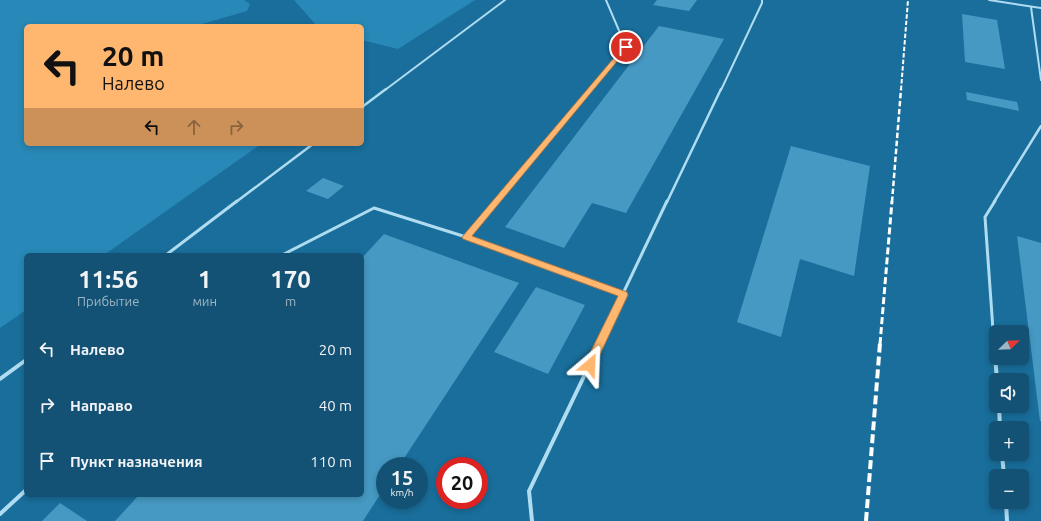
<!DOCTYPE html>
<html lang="ru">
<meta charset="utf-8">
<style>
:root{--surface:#135274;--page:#1c5879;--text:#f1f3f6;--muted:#9db6c5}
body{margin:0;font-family:Ubuntu,sans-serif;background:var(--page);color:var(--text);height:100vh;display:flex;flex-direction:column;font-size:15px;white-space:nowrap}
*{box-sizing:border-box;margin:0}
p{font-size:13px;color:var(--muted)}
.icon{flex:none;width:22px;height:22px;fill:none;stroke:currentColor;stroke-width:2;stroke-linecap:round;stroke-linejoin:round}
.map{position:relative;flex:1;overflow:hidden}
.panel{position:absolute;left:24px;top:253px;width:340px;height:244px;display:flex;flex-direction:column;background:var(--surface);border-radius:6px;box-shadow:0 2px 6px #0003}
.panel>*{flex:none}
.hud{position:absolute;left:24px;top:24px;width:340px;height:122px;border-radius:6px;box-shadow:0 2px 6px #0003;background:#ffb66f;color:#111;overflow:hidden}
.needle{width:26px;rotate:67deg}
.buttons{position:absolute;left:989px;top:325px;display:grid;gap:8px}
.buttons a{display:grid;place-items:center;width:40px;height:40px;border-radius:6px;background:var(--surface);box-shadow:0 2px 6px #0003;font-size:20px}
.speed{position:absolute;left:376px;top:457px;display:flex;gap:8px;font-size:20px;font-weight:700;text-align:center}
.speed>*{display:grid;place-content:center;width:52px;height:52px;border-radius:50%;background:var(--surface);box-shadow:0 2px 6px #0003;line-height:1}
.speed small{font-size:10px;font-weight:400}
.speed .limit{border:6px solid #d22;background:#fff;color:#111}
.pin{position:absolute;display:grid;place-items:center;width:34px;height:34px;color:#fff;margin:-17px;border:2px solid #fff;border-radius:50%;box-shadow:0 1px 4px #0007}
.me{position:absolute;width:44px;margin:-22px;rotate:26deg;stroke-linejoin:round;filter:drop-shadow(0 0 3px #0008)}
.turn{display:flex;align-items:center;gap:14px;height:84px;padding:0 12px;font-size:18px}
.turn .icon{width:52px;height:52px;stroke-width:2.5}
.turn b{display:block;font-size:28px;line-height:34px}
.lanes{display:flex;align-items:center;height:38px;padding:0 12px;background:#0003;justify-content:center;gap:20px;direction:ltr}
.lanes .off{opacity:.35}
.eta{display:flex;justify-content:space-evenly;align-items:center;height:68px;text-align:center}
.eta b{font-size:24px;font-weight:700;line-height:28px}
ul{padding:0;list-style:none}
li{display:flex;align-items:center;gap:12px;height:56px;padding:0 12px}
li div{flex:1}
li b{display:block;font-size:15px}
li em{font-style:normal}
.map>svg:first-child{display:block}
.green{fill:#2888b7}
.building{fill:#4699c3}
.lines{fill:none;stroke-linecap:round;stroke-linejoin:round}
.service-far3{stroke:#afdcf1;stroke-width:2}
.service-far2{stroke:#afdcf1;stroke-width:2.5}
.service-far1{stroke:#afdcf1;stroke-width:3}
.service{stroke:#afdcf1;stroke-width:4}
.rail-far3{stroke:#fff;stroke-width:2;stroke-dasharray:4.5 2;stroke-linecap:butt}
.rail-far2{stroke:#fff;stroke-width:2.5;stroke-dasharray:5.5 2.5;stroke-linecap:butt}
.rail-far1{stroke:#fff;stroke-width:3;stroke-dasharray:7 3;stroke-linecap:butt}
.rail{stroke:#fff;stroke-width:4;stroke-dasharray:9 4;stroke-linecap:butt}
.route{fill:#ffb66f;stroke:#a67648}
</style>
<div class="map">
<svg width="1041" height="521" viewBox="0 0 1041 521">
<rect width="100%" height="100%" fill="#196e9b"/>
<g class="green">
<path d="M0 0H244L250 4 247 11 195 26H26V144H261L104 255H26V310L0 328Z"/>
<path d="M294 0H475L398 49 362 40V26H317Z"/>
</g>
<g class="building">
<path d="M657 0H697L689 11 653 5Z"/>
<path d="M962 14 997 20 1005 69 965 62Z"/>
<path d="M659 26 724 39 626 213 592 203 564 248 505 227Z"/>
<path d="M966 92 1017 102 1019 111 967 100Z"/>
<path d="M791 146 870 166 854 276 800 259 781 337 737 322Z"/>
<path d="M323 178 344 186 328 199 306 191Z"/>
<path d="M384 234 519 283 399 466H385V487L363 521H115L139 495H362V258Z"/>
<path d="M1017 236 1041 243V421H1040Z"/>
<path d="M536 287 585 305 548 374 494 352Z"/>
<path d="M60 503 87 521H42Z"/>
</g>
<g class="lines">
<g class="service-far3">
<path d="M989 0 1041 8"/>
<path d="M1031 7 1041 80"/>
<path d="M385 90 505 0"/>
<path d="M590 90 626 47 606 0"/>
<path d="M721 90 762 3V0"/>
</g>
<g class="service-far2">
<path d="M362 107 386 89"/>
<path d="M236 202 313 144"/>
<path d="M495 202 591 89"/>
<path d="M667 202 721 89"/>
<path d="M994 202 1041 126"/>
</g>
<g class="service-far1">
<path d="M466 237 496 201"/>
<path d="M166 255 237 201"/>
<path d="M282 255 374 208 466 237 623 295"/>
<path d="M599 344 667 201"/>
<path d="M994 344 985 217 995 201"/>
</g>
<g class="service">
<path d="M994 343 997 380"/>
<path d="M0 379 26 360"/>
<path d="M999 406 1000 428"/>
<path d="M1002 454 1004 476"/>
<path d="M1006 502 1007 521"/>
<path d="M0 514 26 490"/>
<path d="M532 521 529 491 600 343"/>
</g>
<path class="rail-far3" d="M901 90 908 0"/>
<path class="rail-far2" d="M892 202 901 89"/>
<path class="rail-far1" d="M880 344 892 201"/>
<path class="rail" d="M866 521 880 343"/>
</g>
<path class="route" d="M624 46 629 47 472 236 627 292 628 295 595 365 593 368 590 369 586 368 584 365 618 296 463 239 462 237Z"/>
</svg>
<div class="buttons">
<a><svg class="needle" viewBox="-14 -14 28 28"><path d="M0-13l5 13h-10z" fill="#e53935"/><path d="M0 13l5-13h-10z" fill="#9db6c5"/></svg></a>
<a><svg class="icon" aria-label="sound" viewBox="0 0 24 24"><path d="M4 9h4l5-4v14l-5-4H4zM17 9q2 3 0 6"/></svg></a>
<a>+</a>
<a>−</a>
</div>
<div class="speed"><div>15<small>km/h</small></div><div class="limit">20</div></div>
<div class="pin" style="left:626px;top:47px;background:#d93025"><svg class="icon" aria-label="arrive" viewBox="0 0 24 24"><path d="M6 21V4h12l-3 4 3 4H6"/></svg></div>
<svg class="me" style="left:590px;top:365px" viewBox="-20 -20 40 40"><path d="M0-17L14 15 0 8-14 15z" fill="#ffb66f" stroke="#fff" stroke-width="4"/></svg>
<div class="hud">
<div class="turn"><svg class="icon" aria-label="left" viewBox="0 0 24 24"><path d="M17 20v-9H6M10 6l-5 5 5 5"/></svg><div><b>20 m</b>Налево</div></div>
<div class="lanes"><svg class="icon" aria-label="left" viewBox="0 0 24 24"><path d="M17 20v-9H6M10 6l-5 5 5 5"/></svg><svg class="icon off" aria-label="ahead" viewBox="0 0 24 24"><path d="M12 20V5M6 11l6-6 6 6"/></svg><svg class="icon off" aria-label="right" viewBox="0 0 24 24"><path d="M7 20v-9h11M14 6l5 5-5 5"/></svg></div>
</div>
<section class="panel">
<div class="eta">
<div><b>11:56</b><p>Прибытие</p></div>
<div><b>1</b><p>мин</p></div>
<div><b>170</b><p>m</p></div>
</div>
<ul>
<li><svg class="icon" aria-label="left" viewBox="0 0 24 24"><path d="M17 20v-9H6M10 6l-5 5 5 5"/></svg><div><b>Налево</b></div><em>20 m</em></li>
<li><svg class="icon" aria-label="right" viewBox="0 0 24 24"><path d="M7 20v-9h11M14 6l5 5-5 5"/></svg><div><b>Направо</b></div><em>40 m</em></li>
<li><svg class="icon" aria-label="arrive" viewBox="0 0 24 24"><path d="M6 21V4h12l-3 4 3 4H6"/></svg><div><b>Пункт назначения</b></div><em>110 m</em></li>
</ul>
</section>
</div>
